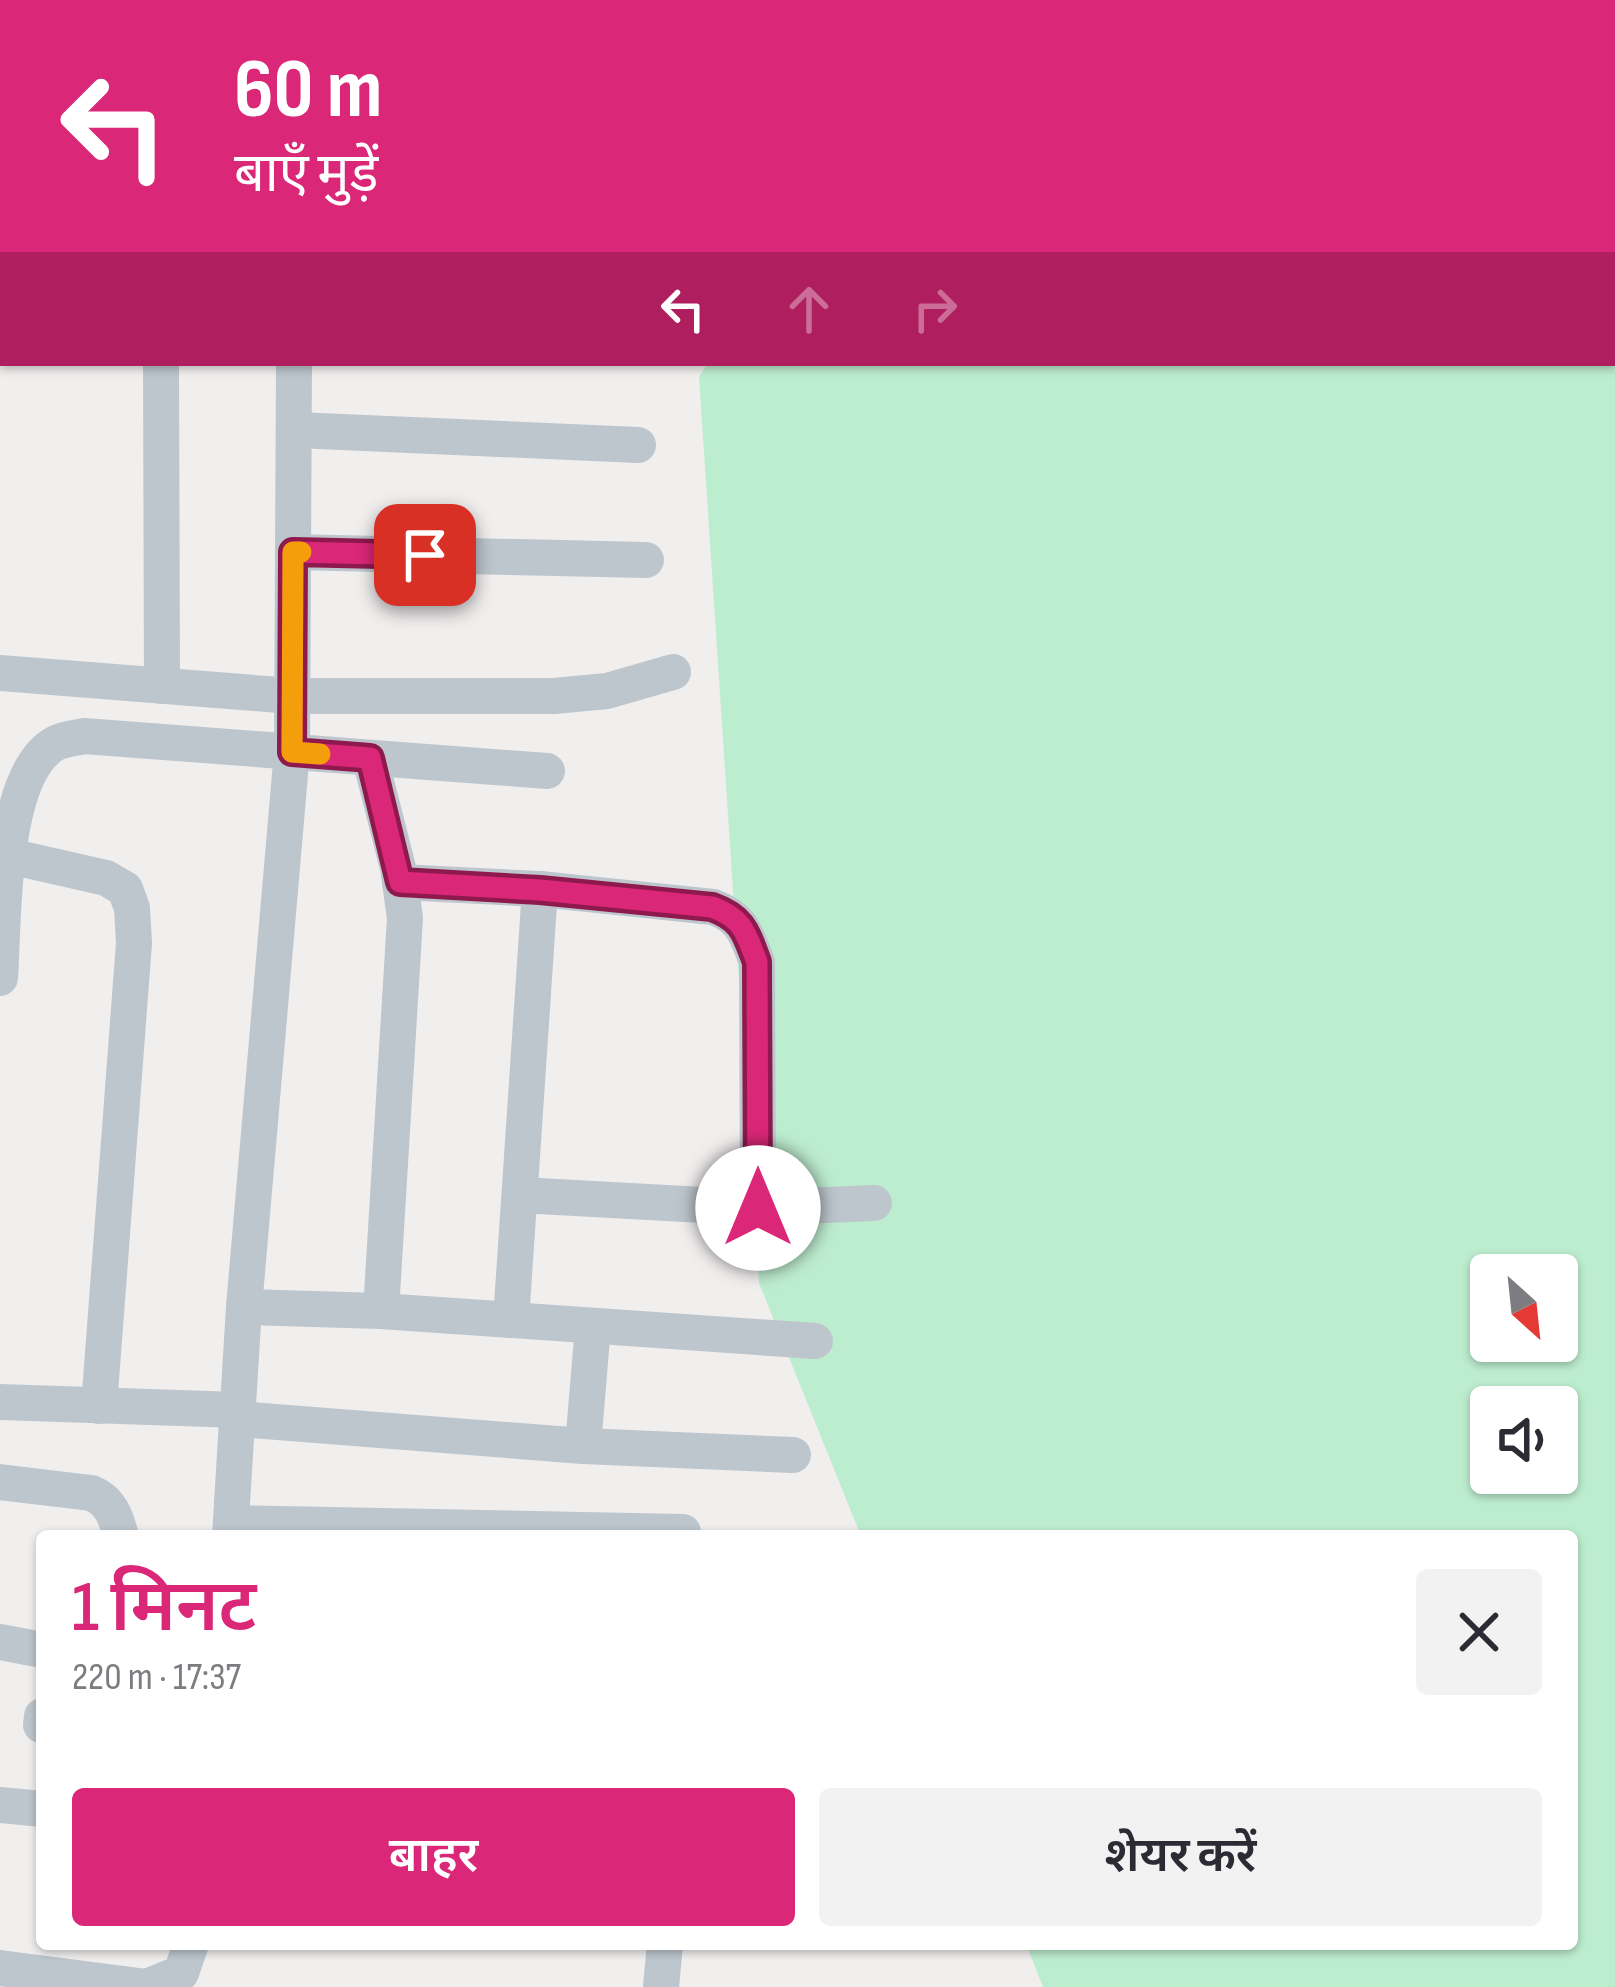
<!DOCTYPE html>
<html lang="hi">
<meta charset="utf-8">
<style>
:root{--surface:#fff;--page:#f2f2f3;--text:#2b2b33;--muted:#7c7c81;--accent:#db2777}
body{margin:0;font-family:"Sofia Sans Condensed","Noto Sans Devanagari",sans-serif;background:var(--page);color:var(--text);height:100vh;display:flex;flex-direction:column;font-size:45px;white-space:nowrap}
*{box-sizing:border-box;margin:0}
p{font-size:39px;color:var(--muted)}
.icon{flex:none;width:66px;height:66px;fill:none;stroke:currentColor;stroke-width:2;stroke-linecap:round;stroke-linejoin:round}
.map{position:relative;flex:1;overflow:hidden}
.sheet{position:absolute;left:36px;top:1530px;width:1542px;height:420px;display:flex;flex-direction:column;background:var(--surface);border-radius:12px;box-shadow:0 3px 9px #0004}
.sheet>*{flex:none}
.top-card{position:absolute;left:0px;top:0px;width:1617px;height:366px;box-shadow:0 3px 9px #0004;background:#db2777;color:#fff;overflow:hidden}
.needle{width:78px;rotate:153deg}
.tools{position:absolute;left:1470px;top:1254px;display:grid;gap:24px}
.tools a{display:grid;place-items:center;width:108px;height:108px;border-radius:12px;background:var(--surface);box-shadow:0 3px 9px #0004;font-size:60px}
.pin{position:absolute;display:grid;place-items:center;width:102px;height:102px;color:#fff;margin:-51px;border-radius:24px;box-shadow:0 6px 18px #0006}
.me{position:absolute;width:132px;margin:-66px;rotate:0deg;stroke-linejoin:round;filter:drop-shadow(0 0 9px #0008)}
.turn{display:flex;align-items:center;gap:42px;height:252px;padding:0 36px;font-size:54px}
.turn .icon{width:156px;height:156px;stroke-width:2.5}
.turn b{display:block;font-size:84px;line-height:102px}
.lanes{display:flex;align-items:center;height:114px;padding:0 36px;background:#0003;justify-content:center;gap:60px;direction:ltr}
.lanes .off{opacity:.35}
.round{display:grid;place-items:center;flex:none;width:126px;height:126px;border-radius:12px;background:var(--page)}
.headline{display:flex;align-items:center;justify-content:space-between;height:204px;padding:0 36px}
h1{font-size:72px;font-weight:600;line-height:90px;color:var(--accent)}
.button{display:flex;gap:24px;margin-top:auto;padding:24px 36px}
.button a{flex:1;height:138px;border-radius:12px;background:var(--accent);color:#fff;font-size:48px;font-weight:600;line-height:138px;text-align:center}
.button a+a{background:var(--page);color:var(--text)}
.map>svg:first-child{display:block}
.green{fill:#bdedcf;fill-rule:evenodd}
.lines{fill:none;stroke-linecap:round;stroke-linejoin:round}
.street{stroke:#bdc6cd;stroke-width:36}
.route-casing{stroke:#8e194d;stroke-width:30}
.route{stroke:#db2777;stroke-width:21}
.slow{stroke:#f59e0b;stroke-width:21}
</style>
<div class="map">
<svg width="1615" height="1987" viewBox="0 0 1615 1987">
<rect width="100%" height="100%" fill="#f1eeee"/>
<path class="green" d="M938 0H1615V1987H1043L1026 1944H1572V1536H861L759 1283 699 377 708 363H1614V3H936ZM1491 1275H1557V1341H1491ZM1491 1407H1557V1473H1491Z"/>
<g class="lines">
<g class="street">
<path d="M823 0 838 3"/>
<path d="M309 3 310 0"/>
<path d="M161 363 162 686"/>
<path d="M296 430 638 445"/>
<path d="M293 552 646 560"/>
<path d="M0 673 292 696H554L607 691 673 672"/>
<path d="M370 758 398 868 405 918 381 1311"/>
<path d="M9 856 106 878 125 889 132 908 134 943 99 1406"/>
<path d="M400 882 540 889 713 907C743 918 746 934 757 962L758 1208"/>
<path d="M0 978C4 920 0 773 56 743 64 739 76 738 84 736L547 771"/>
<path d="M520 1195 758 1208 874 1203"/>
<path d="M244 1307 381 1311 815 1341"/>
<path d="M511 1320 540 889"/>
<path d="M0 1402 239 1410"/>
<path d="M238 1419 583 1446 793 1455"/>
<path d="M583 1446 593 1326"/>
<path d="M0 1482 91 1493C110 1500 116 1517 121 1536"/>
<path d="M231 1523 683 1532"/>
<path d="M230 1536 244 1307 292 751 294 363"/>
<path d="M0 1642 42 1650"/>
<path d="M41 1725 42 1716"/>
<path d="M0 1805 42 1809"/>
<path d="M0 1968 147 1987"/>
<path d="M147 1987 181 1973 191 1944"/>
<path d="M661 1987 665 1944"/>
</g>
</g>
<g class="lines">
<defs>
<path id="route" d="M425 555 293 552 292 752 370 758 400 882 540 890 712 907C743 918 746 933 757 962L758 1208"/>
</defs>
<use href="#route" class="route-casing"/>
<use href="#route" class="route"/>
<path class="slow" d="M301 552H293L292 752 320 754"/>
</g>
</svg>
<div class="tools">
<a><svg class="needle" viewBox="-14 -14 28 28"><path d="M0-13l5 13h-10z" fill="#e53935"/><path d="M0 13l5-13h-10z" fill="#7c7c81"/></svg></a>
<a><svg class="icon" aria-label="sound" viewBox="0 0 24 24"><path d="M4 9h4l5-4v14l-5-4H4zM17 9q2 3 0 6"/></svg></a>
</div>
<div class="pin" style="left:425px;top:555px;background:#d93025"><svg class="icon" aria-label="arrive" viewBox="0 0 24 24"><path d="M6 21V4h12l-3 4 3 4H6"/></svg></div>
<svg class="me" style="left:758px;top:1208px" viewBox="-20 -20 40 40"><circle r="19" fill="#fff"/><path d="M0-13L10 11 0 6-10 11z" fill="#db2777"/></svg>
<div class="top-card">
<div class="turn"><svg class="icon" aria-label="left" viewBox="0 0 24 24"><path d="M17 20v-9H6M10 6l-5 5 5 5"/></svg><div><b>60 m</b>बाएँ मुड़ें</div></div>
<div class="lanes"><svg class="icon" aria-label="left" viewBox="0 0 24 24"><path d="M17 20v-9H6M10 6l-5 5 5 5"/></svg><svg class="icon off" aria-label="ahead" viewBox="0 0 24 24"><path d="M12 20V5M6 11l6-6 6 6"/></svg><svg class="icon off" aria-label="right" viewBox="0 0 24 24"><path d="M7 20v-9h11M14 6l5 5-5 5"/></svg></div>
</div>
<section class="sheet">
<div class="headline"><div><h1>1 मिनट</h1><p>220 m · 17:37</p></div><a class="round"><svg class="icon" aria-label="close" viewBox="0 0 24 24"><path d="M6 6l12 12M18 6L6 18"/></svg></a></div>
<div class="button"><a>बाहर</a><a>शेयर करें</a></div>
</section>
</div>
